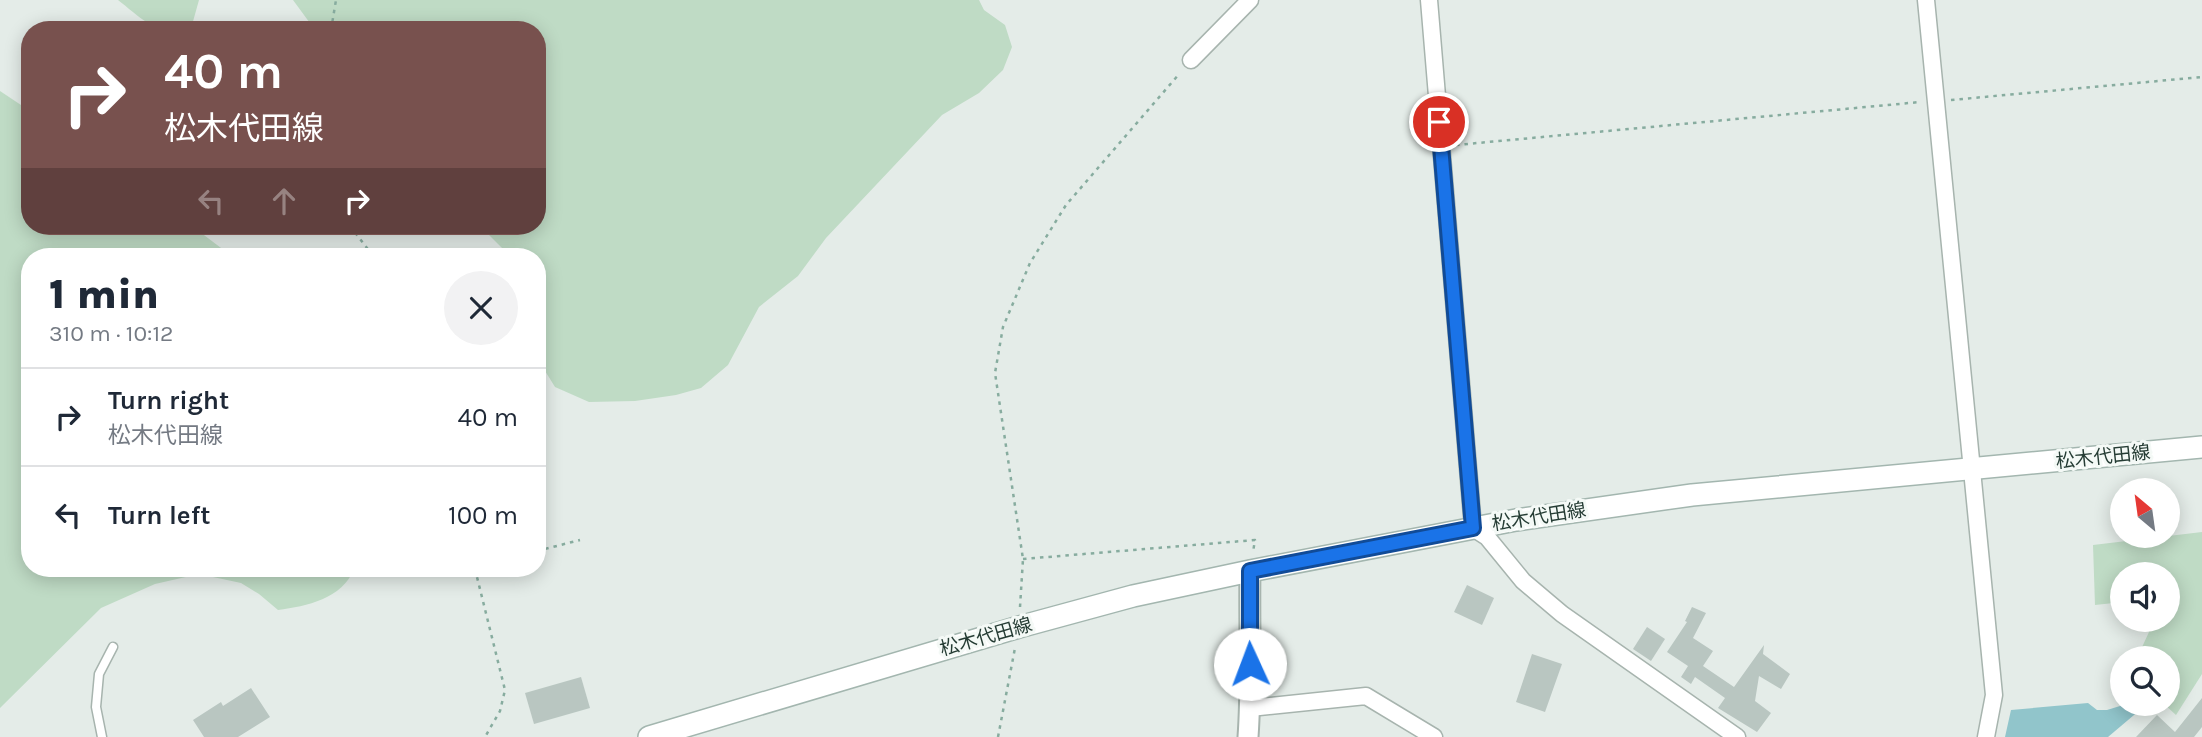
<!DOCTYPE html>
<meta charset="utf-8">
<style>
:root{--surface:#fff;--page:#f2f2f3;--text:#1f2937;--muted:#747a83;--line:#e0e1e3}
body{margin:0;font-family:Karla,"Noto Sans JP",sans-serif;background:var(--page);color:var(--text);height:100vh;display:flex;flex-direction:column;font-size:26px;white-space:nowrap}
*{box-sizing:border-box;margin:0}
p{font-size:23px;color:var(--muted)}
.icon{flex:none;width:38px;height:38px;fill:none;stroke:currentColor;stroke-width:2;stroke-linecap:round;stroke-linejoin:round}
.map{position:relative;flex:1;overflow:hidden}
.drawer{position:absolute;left:21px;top:248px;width:525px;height:329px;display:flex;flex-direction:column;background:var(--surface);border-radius:28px;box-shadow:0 4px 18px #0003}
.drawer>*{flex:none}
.banner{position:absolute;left:21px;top:21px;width:525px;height:214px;border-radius:28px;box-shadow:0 4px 18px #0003;background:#78514e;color:#fff;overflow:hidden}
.needle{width:46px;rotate:331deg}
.fabs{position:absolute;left:2110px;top:478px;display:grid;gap:14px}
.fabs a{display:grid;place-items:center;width:70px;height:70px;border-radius:50%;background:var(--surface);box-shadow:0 4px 18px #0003;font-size:35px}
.pin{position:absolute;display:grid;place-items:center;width:60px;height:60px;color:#fff;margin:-30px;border:4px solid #fff;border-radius:50%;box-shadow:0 2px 7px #0007}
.me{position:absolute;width:77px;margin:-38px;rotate:358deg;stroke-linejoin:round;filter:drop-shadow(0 0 5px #0008)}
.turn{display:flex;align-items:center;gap:24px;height:147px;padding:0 28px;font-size:32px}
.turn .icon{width:91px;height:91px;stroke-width:2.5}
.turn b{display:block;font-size:49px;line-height:60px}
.lanes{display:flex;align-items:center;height:66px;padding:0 28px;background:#0003;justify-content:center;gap:35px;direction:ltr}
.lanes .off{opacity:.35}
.round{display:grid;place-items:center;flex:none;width:74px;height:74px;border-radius:37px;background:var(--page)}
.headline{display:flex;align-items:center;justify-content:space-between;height:119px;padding:0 28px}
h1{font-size:42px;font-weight:800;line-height:52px}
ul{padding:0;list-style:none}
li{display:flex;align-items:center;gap:21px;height:98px;padding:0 28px;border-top:2px solid var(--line)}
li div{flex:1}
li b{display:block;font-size:26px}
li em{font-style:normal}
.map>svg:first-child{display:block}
.green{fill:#bfdbc5}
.water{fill:#91c5cb}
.building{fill:#b9c6c1}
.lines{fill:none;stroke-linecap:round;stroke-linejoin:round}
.service-casing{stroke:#a7b4ae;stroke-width:11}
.minor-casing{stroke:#a7b4ae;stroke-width:19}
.tertiary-casing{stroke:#a7b4ae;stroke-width:23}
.secondary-casing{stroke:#a3b6af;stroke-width:24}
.path{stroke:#87ac9f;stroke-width:2.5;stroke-dasharray:3.5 5;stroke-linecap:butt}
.service{stroke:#fff;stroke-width:8}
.minor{stroke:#fff;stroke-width:16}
.tertiary{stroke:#fff;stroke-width:19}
.secondary{stroke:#fff;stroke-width:21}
.route-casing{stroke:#114b97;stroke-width:18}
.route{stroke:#1a73e8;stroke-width:12}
.labels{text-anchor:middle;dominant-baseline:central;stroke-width:6;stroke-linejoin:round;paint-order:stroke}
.street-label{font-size:19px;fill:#253c34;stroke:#f4f9f6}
</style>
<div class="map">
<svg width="2202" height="737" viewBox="0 0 2202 737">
<rect width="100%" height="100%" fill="#e4ece8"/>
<g class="green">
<path d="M118 0H199L192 25C156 37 145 21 118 0Z"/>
<path d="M293 0H979L984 10 1005 25 1012 47 1003 70 979 93 942 115 826 238 798 276 759 307 728 365 701 388 676 395 635 401 589 402 555 387 537 358V257H511L480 226H537V30H315Z"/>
<path d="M0 91 30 111V226H192L233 257H30V569H354C342 599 307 606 278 610L259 594 241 583 199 574 155 584 101 608 0 708Z"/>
<path d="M2202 532V674L2176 715 2164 704H2168V658H2137L2149 632V620H2168V574H2123V602L2095 605 2093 545Z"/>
</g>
<path class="water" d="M2123 699V704H2147L2108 737H2005L2011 710 2088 703 2097 710H2107L2120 706Z"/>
<g class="building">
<path d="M1467 585 1494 598 1482 625 1454 612Z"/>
<path d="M1692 607 1706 613 1693 638 1713 651 1703 666 1734 687 1764 645 1763 654 1790 674 1781 689 1759 676 1755 701 1771 713 1757 732 1718 708 1725 698 1695 677 1691 684 1681 677 1688 666 1667 652 1687 622 1685 621Z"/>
<path d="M1647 627 1665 639 1651 661 1633 649Z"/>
<path d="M1532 654 1562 664 1545 712 1516 702Z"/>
<path d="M581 677 590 708 534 724 525 693Z"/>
<path d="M251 688 270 717 238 737H204L193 720 221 702 223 706Z"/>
<path d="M2202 698V727L2194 737H2136L2157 715 2175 732Z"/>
</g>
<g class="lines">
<defs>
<path id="service" d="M102 737 96 707 99 674 113 647"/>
<g id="minor">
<path d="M1429 0 1473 528 1487 537 1523 581 1562 614 1737 737"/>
<path d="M1926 0 1994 695 1986 737"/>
<path d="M1191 60 1250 0"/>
<path d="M1250 708 1366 696 1434 737"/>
</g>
<path id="tertiary" d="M1248 737C1252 682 1249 626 1250 571"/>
<path id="secondary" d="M649 737 1019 627 1133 596 1250 571 1516 520 1692 495 2202 447"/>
</defs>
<use href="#service" class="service-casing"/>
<use href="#minor" class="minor-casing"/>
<use href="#tertiary" class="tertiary-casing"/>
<use href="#secondary" class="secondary-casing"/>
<g class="path">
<path d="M331 30 336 0"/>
<path d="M1951 100 2202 77"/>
<path d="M1456 145 1920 102"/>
<path d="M350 226 374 257"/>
<path d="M537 551 580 540"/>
<path d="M1023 559 1255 540 1253 552"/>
<path d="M475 569 505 690 500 711 485 737"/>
<path d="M1020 607 1023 559 995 373 1003 327 1030 263 1066 205 1180 73"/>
<path d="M998 737 1015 648"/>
</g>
<use href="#service" class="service"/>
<use href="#minor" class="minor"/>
<use href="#tertiary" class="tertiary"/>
<use href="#secondary" class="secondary"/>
</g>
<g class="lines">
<defs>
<path id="route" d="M1250 664V571L1473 528 1439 122"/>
</defs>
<use href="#route" class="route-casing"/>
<use href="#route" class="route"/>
</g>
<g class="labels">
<g class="street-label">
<text transform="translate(2103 457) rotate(-6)">松木代田線</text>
<text transform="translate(1539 517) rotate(-9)">松木代田線</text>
<text transform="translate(986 637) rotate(-16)">松木代田線</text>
</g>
</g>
</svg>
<div class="fabs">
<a><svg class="needle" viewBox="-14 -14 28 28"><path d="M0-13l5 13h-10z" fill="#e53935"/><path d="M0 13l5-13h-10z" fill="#747a83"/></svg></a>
<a><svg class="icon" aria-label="sound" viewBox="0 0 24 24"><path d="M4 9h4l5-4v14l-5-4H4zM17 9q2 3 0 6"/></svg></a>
<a><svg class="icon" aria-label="search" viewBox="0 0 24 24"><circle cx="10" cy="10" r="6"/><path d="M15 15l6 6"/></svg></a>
</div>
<div class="pin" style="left:1439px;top:122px;background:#d93025"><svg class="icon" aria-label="arrive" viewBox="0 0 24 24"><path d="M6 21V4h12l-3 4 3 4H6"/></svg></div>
<svg class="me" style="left:1250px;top:664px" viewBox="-20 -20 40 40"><circle r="19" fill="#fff"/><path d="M0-13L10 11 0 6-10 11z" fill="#1a73e8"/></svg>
<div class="banner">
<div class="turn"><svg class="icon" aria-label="right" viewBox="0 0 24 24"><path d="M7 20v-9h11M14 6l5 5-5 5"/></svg><div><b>40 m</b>松木代田線</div></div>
<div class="lanes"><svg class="icon off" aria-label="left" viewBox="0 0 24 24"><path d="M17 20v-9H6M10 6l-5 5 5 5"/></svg><svg class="icon off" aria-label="ahead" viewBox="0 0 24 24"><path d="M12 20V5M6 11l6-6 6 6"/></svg><svg class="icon" aria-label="right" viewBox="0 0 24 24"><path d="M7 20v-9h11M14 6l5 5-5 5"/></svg></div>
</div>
<section class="drawer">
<div class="headline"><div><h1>1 min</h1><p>310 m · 10:12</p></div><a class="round"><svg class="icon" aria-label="close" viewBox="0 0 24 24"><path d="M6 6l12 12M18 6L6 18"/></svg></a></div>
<ul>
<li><svg class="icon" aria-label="right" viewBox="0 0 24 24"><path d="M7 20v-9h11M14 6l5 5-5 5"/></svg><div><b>Turn right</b><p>松木代田線</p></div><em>40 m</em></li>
<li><svg class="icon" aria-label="left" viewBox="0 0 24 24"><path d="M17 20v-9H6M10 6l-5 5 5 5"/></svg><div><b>Turn left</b></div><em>100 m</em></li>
</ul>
</section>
</div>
